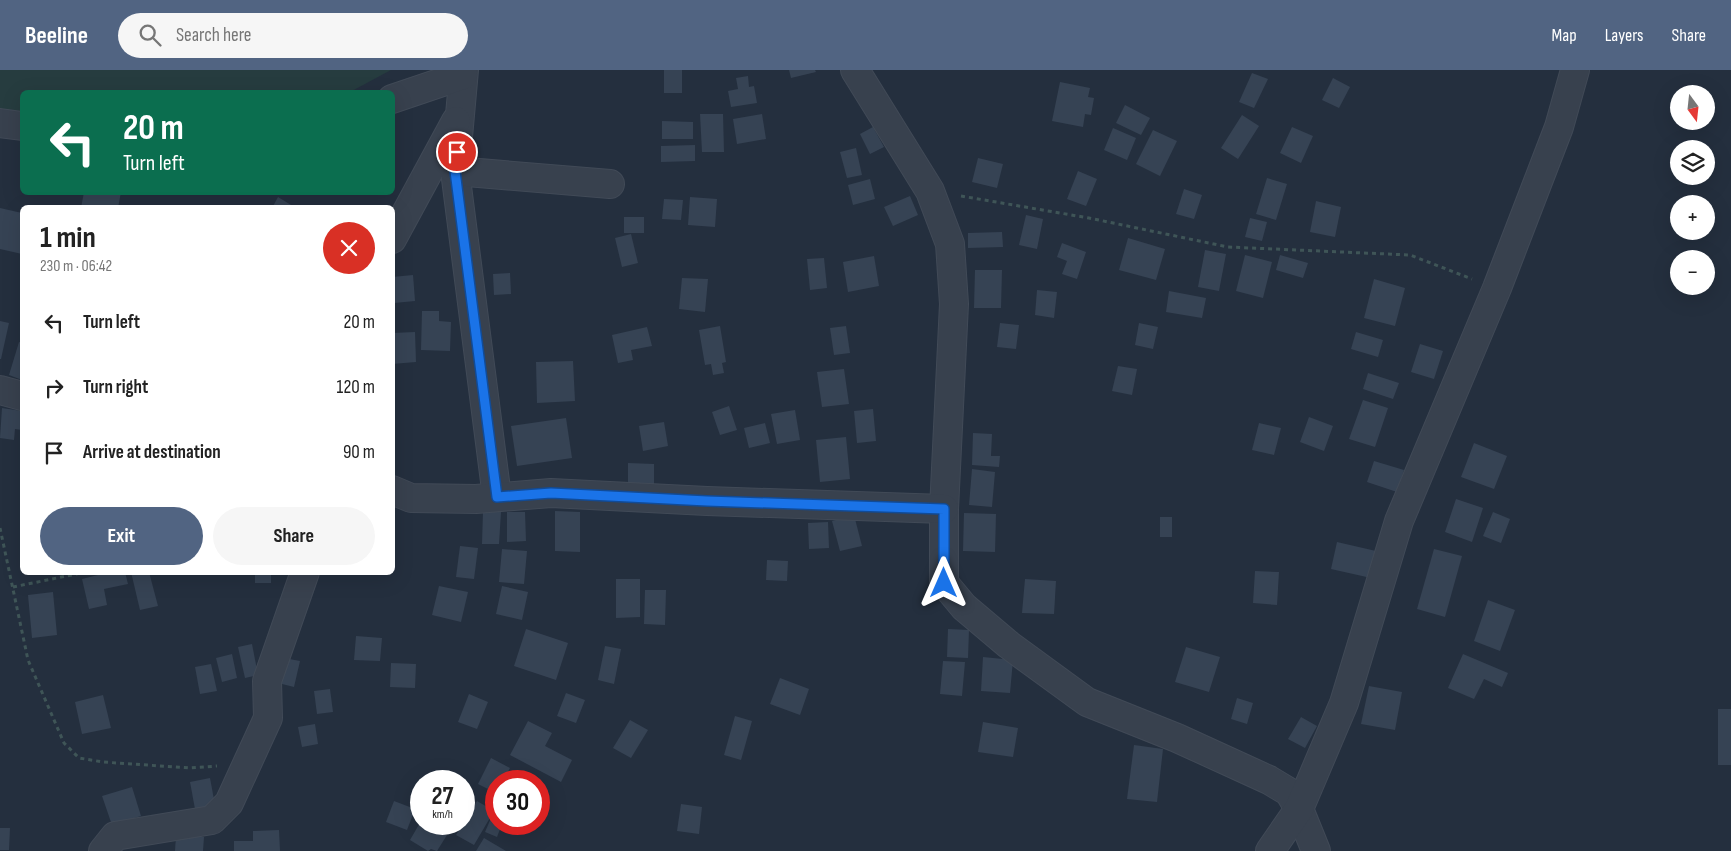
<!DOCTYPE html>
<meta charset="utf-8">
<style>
:root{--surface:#fff;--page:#f6f6f6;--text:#222;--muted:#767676;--accent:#516482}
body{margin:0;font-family:"Sofia Sans Condensed",sans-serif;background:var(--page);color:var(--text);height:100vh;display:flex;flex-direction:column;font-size:19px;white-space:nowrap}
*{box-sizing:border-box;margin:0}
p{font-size:16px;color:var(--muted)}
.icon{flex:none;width:28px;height:28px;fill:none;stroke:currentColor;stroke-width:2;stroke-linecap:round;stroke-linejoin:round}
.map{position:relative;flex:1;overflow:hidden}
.sheet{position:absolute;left:20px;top:135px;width:375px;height:370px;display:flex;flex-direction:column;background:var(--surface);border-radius:8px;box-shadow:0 5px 20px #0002}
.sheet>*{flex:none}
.banner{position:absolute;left:20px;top:20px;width:375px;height:105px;border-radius:8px;box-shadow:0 5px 20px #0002;background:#0b6e4f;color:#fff;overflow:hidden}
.needle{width:32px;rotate:165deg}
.buttons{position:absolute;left:1670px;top:15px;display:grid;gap:10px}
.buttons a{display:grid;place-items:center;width:45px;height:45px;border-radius:50%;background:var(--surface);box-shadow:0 5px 20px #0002;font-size:25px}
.speed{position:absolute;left:410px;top:700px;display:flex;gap:10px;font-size:25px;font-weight:700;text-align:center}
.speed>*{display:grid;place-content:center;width:65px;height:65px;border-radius:50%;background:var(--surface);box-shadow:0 5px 20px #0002;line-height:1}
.speed small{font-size:12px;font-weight:400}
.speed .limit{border:8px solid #d22;background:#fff;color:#111}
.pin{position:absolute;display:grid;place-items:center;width:42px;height:42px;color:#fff;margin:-21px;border:2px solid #fff;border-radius:50%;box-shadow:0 1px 5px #0007}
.me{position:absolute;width:55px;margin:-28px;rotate:0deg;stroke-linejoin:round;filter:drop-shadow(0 0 4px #0008)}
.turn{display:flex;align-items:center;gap:18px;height:105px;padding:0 20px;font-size:22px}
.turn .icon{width:65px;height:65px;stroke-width:2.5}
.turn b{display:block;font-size:35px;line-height:42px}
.round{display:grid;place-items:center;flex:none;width:52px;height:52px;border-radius:26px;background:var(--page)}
.head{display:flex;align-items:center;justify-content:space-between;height:85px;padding:0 20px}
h1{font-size:30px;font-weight:700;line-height:38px}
.button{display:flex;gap:10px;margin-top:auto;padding:10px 20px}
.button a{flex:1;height:58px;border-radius:30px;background:var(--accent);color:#fff;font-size:20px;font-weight:700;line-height:58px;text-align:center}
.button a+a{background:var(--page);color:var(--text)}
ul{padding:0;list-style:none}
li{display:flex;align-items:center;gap:15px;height:65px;padding:0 20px}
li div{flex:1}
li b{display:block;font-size:19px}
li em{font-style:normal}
header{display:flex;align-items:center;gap:30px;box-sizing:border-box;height:70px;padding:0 25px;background:var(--accent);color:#fff}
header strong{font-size:24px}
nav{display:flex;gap:28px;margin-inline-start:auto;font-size:18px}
.search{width:350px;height:45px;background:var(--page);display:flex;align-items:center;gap:12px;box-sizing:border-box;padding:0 18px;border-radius:28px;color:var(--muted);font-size:19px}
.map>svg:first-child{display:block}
.green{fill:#263c3f}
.building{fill:#364354}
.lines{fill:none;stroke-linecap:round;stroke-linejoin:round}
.street-casing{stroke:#414a57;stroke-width:30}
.path{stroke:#3f5557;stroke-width:3;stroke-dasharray:4 4;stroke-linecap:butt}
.street{stroke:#38414e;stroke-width:28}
.route-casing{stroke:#114b97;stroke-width:12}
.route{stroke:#1a73e8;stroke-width:9}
</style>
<header>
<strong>Beeline</strong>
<div class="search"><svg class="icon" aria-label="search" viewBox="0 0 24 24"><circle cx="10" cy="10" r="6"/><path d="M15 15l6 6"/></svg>Search here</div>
<nav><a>Map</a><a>Layers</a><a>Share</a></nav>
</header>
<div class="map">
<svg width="1731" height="781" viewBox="0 0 1731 781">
<rect width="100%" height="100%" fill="#242f3e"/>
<path class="green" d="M0 0H391L350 22H22V57L0 55Z"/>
<g class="building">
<rect x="664" y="0" width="18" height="23"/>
<path d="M789 0H815L816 2 791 8Z"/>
<path d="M1252 3 1268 9 1254 38 1239 32Z"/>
<path d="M748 6 749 17 754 16 757 33 731 37 728 21 738 19 736 8Z"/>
<path d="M1333 8 1350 17 1339 38 1322 30Z"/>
<path d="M1060 12 1090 18 1088 27 1094 28 1091 45 1085 44 1083 57 1052 51Z"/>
<path d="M1125 35 1150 48 1141 65 1116 53Z"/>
<path d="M700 44H723L724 82H702Z"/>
<path d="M762 44 766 69 737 74 733 49Z"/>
<path d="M1242 45 1259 56 1238 89 1221 78Z"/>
<path d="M662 51 693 52V69H662Z"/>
<path d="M873 57 884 77 870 84 860 64Z"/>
<path d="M1292 57 1313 66 1301 93 1280 83Z"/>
<path d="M1113 58 1136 68 1127 90 1104 80Z"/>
<path d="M1153 60 1177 71 1160 106 1136 94Z"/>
<path d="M695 75V91L661 92V76Z"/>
<path d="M856 78 862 105 847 108 840 82Z"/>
<path d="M978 88 1003 94 997 118 972 112Z"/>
<path d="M1078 101 1097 109 1086 136 1067 129Z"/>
<path d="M1267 108 1287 114 1276 150 1256 144Z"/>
<path d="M870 109 875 129 853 135 848 115Z"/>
<path d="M1184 119 1202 125 1194 149 1176 144Z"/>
<path d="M84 122H121L118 138H81Z"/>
<path d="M910 126 918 145 893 156 884 137Z"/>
<path d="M278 127 296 138H272Z"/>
<path d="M690 127 717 129 715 157 688 155Z"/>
<path d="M664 129 683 130 681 150 662 149Z"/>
<path d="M1316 131 1341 137 1335 167 1310 162Z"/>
<path d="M0 138 22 143V184L0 179Z"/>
<path d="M1026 145 1043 149 1037 179 1019 175Z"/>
<rect x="624" y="147" width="20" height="16"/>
<path d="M1250 148 1267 152 1262 171 1245 167Z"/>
<path d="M1002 162 1003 177 968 178V163Z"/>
<path d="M631 164 638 193 622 197 615 168Z"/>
<path d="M1128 168 1165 179 1156 210 1119 200Z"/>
<path d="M1062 173 1086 182 1077 209 1062 204 1067 191 1057 187Z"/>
<path d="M1205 180 1226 184 1219 221 1198 217Z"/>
<path d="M1245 185 1272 192 1263 228 1236 221Z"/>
<path d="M1280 185 1308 193 1303 208 1276 200Z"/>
<path d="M874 186 879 216 848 222 843 192Z"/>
<path d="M824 188 827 218 810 220 807 189Z"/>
<path d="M975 200H1002L1001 238H974Z"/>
<path d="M510 203 511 224 494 225 493 204Z"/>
<path d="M413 205 415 231 394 233 392 207Z"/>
<path d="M682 208 708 209 705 242 679 239Z"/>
<path d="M1374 209 1405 218 1395 256 1364 248Z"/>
<path d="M1037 220 1057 222 1054 248 1035 245Z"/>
<path d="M1169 221 1206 228 1202 248 1166 242Z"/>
<path d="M422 241H439V251L451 252 450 281 421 280Z"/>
<path d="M0 251 9 253 1 289H0Z"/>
<path d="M1000 253 1019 255 1016 279 997 277Z"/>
<path d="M1139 253 1158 257 1153 279 1135 275Z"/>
<path d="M720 256 726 292 722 293 724 303 713 305 711 294 705 295 699 260Z"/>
<path d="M846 256 850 283 834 285 830 258Z"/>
<path d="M647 257 652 276 631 280 633 290 618 293 612 265Z"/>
<path d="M415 262 416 292 392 294V263Z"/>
<path d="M1356 262 1383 270 1378 287 1351 279Z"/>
<path d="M19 272 22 273V310L9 305Z"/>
<path d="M1420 274 1443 281 1434 309 1411 302Z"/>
<path d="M573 291 575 331 537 333 536 292Z"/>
<path d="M1118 296 1137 299 1132 325 1112 321Z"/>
<path d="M844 299 849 334 822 337 817 302Z"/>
<path d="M1368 303 1399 313 1393 329 1363 319Z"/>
<path d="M1363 330 1388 338 1375 377 1349 369Z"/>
<path d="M729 336 737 360 720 365 712 342Z"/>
<path d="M2 338 22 341V360L15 359 14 370 0 368Z"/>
<path d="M873 339 876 371 857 373 854 341Z"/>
<path d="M795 340 800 370 777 374 771 344Z"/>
<path d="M1309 347 1333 356 1324 381 1300 372Z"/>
<path d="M566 348 572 388 517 396 511 356Z"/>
<path d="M664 352 668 376 643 381 639 356Z"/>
<path d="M765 353 770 373 749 378 744 358Z"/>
<path d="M1259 353 1281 358 1274 385 1252 380Z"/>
<path d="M973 363 992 364 991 386H1000L999 397 972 395Z"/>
<path d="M846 367 850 409 820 412 816 370Z"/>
<path d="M1474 373 1507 386 1494 419 1461 407Z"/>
<path d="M1374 391 1404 400 1397 422 1367 412Z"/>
<path d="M628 393 654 394V416H628Z"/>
<path d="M972 399 995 402 992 437 969 435Z"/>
<path d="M1456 429 1483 438 1472 472 1445 462Z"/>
<path d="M483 441 501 442 499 474H482Z"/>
<path d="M555 441 580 442V482L555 481Z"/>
<path d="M507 442H525L526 471 507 472Z"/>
<path d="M1493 442 1510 449 1501 473 1483 466Z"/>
<path d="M964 443 996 444 995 482 963 481Z"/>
<path d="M854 445 862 476 840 481 832 451Z"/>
<rect x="1160" y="447" width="12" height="20"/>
<path d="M828 452 829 478 809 479 808 453Z"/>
<path d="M1337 472 1376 481 1371 508 1331 499Z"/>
<path d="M460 476 478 478 474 509 456 507Z"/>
<path d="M502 479 527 481 524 514 499 512Z"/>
<path d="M1434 479 1462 486 1445 547 1417 539Z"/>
<path d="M767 490 788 491 787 511 766 510Z"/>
<path d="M1255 501 1279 502 1277 535 1253 533Z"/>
<path d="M110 502H125L128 514 104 519 107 535 89 539 82 509Z"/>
<path d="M131 502H149L158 536 140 540Z"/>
<rect x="255" y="502" width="16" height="11"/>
<path d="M616 509H640V547L616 548Z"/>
<path d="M1025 509 1056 511 1054 544 1022 543Z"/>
<path d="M439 516 468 522 461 552 432 545Z"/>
<path d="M502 516 528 522 522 550 496 544Z"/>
<path d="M645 520H666L665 555 644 554Z"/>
<path d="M53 522 57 565 32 568 28 525Z"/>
<path d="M1488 530 1515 540 1500 581 1474 571Z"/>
<path d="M526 559 568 573 556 610 514 596Z"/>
<path d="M948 559 969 560 968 588 947 587Z"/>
<path d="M356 566 382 568 380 591 354 590Z"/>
<path d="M252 574 258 605 245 608 238 577Z"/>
<path d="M605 576 621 579 614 614 598 610Z"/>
<path d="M1186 577 1220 587 1209 622 1175 612Z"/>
<path d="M232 584 237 608 222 612 216 588Z"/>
<path d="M1463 584 1508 603 1502 617 1484 609 1474 629 1448 618Z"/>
<path d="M279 587 300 591 294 617 274 612Z"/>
<path d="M983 587 1013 590 1010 623 981 621Z"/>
<path d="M943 591 965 592 962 626 940 624Z"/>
<path d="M391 593 416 594 415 618 390 617Z"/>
<path d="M211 594 217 621 200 624 195 597Z"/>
<path d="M780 608 809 619 800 645 770 634Z"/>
<path d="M1369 616 1402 622 1395 660 1361 654Z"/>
<path d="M330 619 333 642 317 644 314 621Z"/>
<path d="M566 623 585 630 576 653 557 646Z"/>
<path d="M469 624 488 632 477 659 458 652Z"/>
<path d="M103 625 111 658 82 664 75 632Z"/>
<path d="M1237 628 1253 633 1247 654 1231 649Z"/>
<rect x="1718" y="639" width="13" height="56"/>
<path d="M735 646 752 651 741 690 724 685Z"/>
<path d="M1301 647 1317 656 1305 678 1288 669Z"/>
<path d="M630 650 648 660 631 688 613 678Z"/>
<path d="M528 651 552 663 545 676 572 690 561 712 510 685Z"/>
<path d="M983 652 1018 658 1013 687 978 682Z"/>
<path d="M315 654 318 674 302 677 298 657Z"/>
<path d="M1134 675 1163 679 1157 732 1127 729Z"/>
<path d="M491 688 510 698 503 711H496V723L478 714Z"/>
<path d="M210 708 215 735 195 739 190 712Z"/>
<path d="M132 717 141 746 112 755 102 726Z"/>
<path d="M394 731 415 739 407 760 386 752Z"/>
<path d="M477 731 496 742V754H502L497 767 485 762 494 741 474 775 456 765Z"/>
<path d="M681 734 702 737 699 764 677 761Z"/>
<path d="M421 751V754H446L441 762 447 765 437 781 431 779 428 781 410 770Z"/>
<path d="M0 758H10L9 780H0Z"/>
<path d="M279 760 280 781H234V771H253V761Z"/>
<path d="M176 766 204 767 203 781H175Z"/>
<path d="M484 768 506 781H476Z"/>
</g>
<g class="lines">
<defs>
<g id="street">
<path d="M464 0 455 101 497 427"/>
<path d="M855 0 930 121 950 174 954 234 944 439V513L964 537 1009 575 1087 632 1177 668 1269 710 1289 722 1299 739 1316 781"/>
<path d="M392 29 463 5"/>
<path d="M0 53 22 56"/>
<path d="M455 101 610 114"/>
<path d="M392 169 456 51"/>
<path d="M0 320 22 326"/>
<path d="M392 420 411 428 476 429 551 423 707 431 944 439"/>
<path d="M103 781 115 766 212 750 229 733 268 648 267 611 305 502"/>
<path d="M1270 781 1299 739 1344 633 1399 451 1497 218 1559 57 1575 0"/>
</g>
</defs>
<use href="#street" class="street-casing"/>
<g class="path">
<path d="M961 126 1089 148 1228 177 1410 185 1472 209"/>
<path d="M0 458 28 590 64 673 79 688 103 692 190 698 217 696"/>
<path d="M13 517 86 502"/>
</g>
<use href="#street" class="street"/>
</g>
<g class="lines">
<defs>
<path id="route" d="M457 82 455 101 497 427 551 423 707 431 944 439V513"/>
</defs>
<use href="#route" class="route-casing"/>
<use href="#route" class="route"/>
</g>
</svg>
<div class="buttons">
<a><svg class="needle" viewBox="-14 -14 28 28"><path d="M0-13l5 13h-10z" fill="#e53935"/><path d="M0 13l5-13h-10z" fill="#767676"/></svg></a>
<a><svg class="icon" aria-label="layers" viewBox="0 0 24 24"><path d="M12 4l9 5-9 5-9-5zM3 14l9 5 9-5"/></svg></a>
<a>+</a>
<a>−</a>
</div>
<div class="speed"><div>27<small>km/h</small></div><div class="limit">30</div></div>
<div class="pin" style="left:457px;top:82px;background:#d93025"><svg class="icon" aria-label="arrive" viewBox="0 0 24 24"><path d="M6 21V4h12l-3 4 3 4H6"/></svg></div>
<svg class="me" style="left:944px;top:513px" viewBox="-20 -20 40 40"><path d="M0-17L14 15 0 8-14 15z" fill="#1a73e8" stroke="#fff" stroke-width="4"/></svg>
<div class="banner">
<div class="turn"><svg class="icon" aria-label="left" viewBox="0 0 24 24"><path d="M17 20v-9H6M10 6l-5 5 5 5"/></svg><div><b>20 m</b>Turn left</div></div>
</div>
<section class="sheet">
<div class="head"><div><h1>1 min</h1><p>230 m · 06:42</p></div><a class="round" style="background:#d93025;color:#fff"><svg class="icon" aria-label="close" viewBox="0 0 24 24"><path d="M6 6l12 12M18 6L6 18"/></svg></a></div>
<ul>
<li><svg class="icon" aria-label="left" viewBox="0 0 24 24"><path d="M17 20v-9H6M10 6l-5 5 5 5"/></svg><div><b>Turn left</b></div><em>20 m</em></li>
<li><svg class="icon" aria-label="right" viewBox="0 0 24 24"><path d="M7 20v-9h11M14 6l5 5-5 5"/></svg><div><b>Turn right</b></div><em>120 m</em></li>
<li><svg class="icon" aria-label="arrive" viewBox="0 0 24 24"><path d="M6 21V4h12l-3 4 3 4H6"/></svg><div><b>Arrive at destination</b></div><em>90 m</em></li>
</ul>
<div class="button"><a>Exit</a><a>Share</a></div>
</section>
</div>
